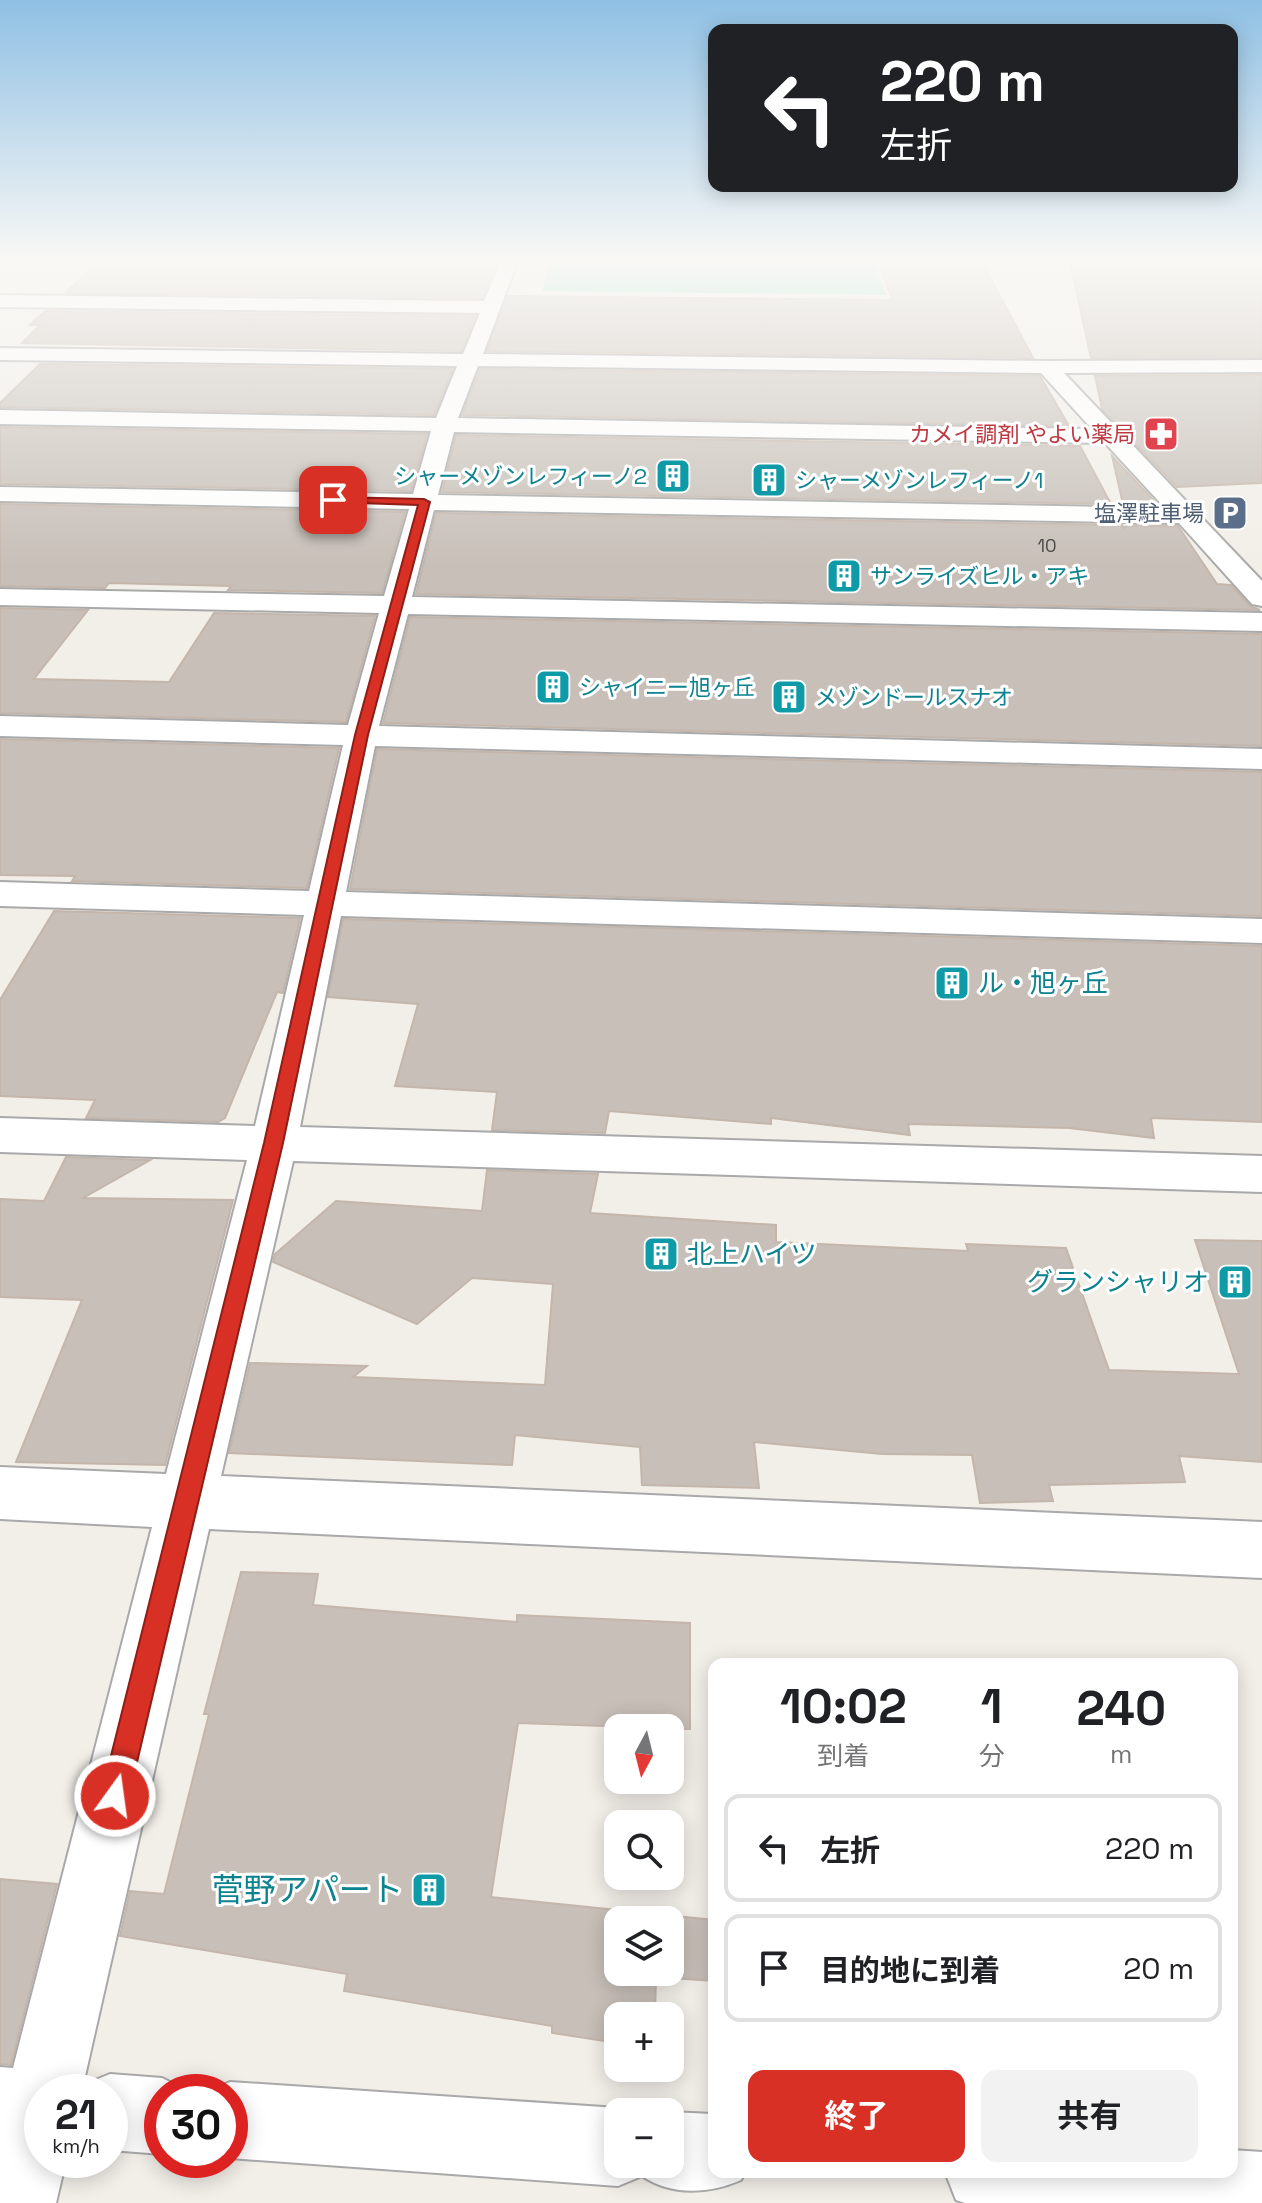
<!DOCTYPE html>
<html lang="ja">
<meta charset="utf-8">
<style>
:root{--surface:#fff;--page:#f2f2f2;--text:#202124;--muted:#757577;--line:#e0e0e0;--accent:#d93025}
body{margin:0;font-family:"Space Grotesk","Noto Sans JP",sans-serif;background:var(--page);color:var(--text);height:100vh;display:flex;flex-direction:column;font-size:30px;white-space:nowrap}
*{box-sizing:border-box;margin:0}
p{font-size:26px;color:var(--muted)}
.icon{flex:none;width:44px;height:44px;fill:none;stroke:currentColor;stroke-width:2;stroke-linecap:round;stroke-linejoin:round}
.map{position:relative;flex:1;overflow:hidden}
.side{position:absolute;left:708px;top:1658px;width:530px;height:520px;display:flex;flex-direction:column;background:var(--surface);border-radius:16px;box-shadow:0 4px 20px #0003}
.side>*{flex:none}
.top-card{position:absolute;left:708px;top:24px;width:530px;height:168px;border-radius:16px;box-shadow:0 4px 20px #0003;background:#202124;color:#fff;overflow:hidden}
.needle{width:52px;rotate:187deg}
.buttons{position:absolute;left:604px;top:1714px;display:grid;gap:16px}
.buttons a{display:grid;place-items:center;width:80px;height:80px;border-radius:16px;background:var(--surface);box-shadow:0 4px 20px #0003;font-size:40px}
.speed{position:absolute;left:24px;top:2074px;display:flex;gap:16px;font-size:40px;font-weight:700;text-align:center}
.speed>*{display:grid;place-content:center;width:104px;height:104px;border-radius:50%;background:var(--surface);box-shadow:0 4px 20px #0003;line-height:1}
.speed small{font-size:20px;font-weight:400}
.speed .limit{border:12px solid #d22;background:#fff;color:#111}
.pin{position:absolute;display:grid;place-items:center;width:68px;height:68px;color:#fff;margin:-34px;border-radius:16px;box-shadow:0 4px 12px #0006}
.me{position:absolute;width:88px;margin:-44px;rotate:14deg;stroke-linejoin:round;filter:drop-shadow(0 0 6px #0008)}
.turn{display:flex;align-items:center;gap:28px;height:168px;padding:0 40px;font-size:36px}
.turn .icon{width:104px;height:104px;stroke-width:2.5}
.turn b{display:block;font-size:56px;line-height:68px}
.eta{display:flex;justify-content:space-evenly;align-items:center;height:136px;text-align:center}
.eta b{font-size:48px;font-weight:700;line-height:56px}
.cta{display:flex;gap:16px;margin-top:auto;padding:16px 40px}
.cta a{flex:1;height:92px;border-radius:16px;background:var(--accent);color:#fff;font-size:32px;font-weight:700;line-height:92px;text-align:center}
.cta a+a{background:var(--page);color:var(--text)}
ul{padding:0;list-style:none}
li{display:flex;align-items:center;gap:24px;height:108px;margin:0 16px 12px;padding:0 24px;border:4px solid var(--line);border-radius:16px}
li div{flex:1}
li b{display:block;font-size:30px}
li em{font-style:normal}
.map>svg:first-child{display:block}
.pitch{fill:#88e0be}
.building{fill:#c7bfb8;stroke:#c4b6ab;stroke-width:2;fill-rule:evenodd}
.lines{fill:none;stroke-linecap:round;stroke-linejoin:round}
.street-casing{stroke:#a9a9a9;stroke-width:4}
.street{fill:#fff;fill-rule:evenodd}
.route{fill:#d93025;stroke:#8d1f18;stroke-width:2}
.labels{text-anchor:middle;dominant-baseline:central;stroke-width:6;stroke-linejoin:round;paint-order:stroke}
.far-number-label{font-size:18px;fill:#4b4948}
.far-health-label{font-size:22px;fill:#be3a42;stroke:#fff;text-anchor:end}
.far-culture-label{font-size:22px;fill:#0d838f;stroke:#fff;text-anchor:start}
.far-service-label{font-size:22px;fill:#4e5e75;stroke:#fff;text-anchor:end}
.culture-label{font-size:26px;fill:#0d838f;stroke:#fff;text-anchor:start}
.near-culture-label{font-size:32px;fill:#0d838f;stroke:#fff;text-anchor:end}
</style>
<div class="map">
<svg width="1262" height="2203" viewBox="0 0 1262 2203">
<rect width="100%" height="100%" fill="#f2efe9"/>
<path class="pitch" d="M551 258H873L886 295 542 291Z"/>
<g class="building">
<path d="M878 258H980L1033 358 487 351 508 296 892 300Z"/>
<path d="M1069 258H1262V357L1091 358Z"/>
<path d="M96 264 355 269H494L482 298 65 293Z"/>
<path d="M45 311 476 316 461 351 22 343 40 325H30Z"/>
<path d="M40 364 453 369 434 415 0 407V403Z"/>
<path d="M480 369 1040 376 1069 426 462 415Z"/>
<path d="M1262 375V483L1177 487 1102 409 1095 376Z"/>
<path d="M0 427 427 434 411 491 0 484Z"/>
<path d="M456 435 1080 446 1111 504 442 492Z"/>
<path d="M1112 456 1158 505 1123 504Z"/>
<path d="M0 504 405 512 382 593 228 590 231 586 109 583 105 588 0 586Z"/>
<path d="M436 513 1122 525 1124 528 1128 525 1178 526 1217 584 1231 585 1250 606 1260 610 416 594Z"/>
<path d="M0 608 88 610 34 679 169 682 214 613 375 616 346 722 0 713Z"/>
<path d="M410 617 1262 634V746L383 723Z"/>
<path d="M0 739 339 748 307 888 72 881 75 876 0 875Z"/>
<path d="M377 749 1262 772V916L350 889Z"/>
<path d="M54 911 300 918 283 993 277 992 225 1118 218 1122 86 1118 95 1100 0 1096V1000Z"/>
<path d="M343 919 1262 946V1122L1151 1118 1154 1138 1069 1128 908 1124 910 1135 771 1118V1124L609 1111 605 1133 492 1130 497 1092 395 1086 418 1004 328 997Z"/>
<path d="M66 1157 150 1160 83 1198 233 1200 165 1465 16 1462 82 1300 0 1297V1199L44 1201Z"/>
<path d="M487 1170 598 1174 590 1213 776 1225V1242L968 1251 966 1244 1066 1248 1109 1370 1239 1374 1195 1240 1262 1241V1462L1179 1456 1185 1482 1049 1485 1053 1501 980 1503 972 1455 882 1454 754 1442 759 1488 642 1485 640 1447 515 1435 512 1465 229 1453 250 1363 367 1366 353 1377 545 1385 553 1284 472 1278 417 1324 273 1262 275 1254 336 1201 482 1211Z"/>
<path d="M241 1572 318 1574 313 1605 517 1622V1615L690 1623V1729L518 1723 491 1897 714 1920V1981L656 1977 655 2016H618V2043L552 2033V2026L344 1991 347 1974 120 1936 130 1891 164 1894 209 1714H204ZM618 1920H670V1972H618Z"/>
<path d="M0 1879 57 1884 11 2065 0 2064Z"/>
</g>
<g class="lines">
<defs>
<g id="street">
<path d="M259 258H519L483 354 1047 361 1262 360V372L1064 373 1262 581V606L1252 604 1179 523 434 510 412 597 1262 613V631L408 614 379 726 1262 749V769L375 746 346 892 1262 919V943L341 916 300 1127 1262 1156V1192L293 1161 221 1476 1262 1522V1578L209 1529 83 2085 110 2074 162 2078 190 2092H162V2154L110 2150V2092H42V2160H66L56 2203H0V2067L13 2068 152 1527 0 1519V1467L166 1474 247 1160 0 1152V1118L255 1126 304 915 0 906V882L309 891 343 745 0 736V716L348 725 379 613 0 605V589L384 596 409 509 0 501V487L413 494 431 431 0 424V410L436 418 457 366 0 360V348L463 354 480 313 0 307V295L484 301 499 266 268 263ZM478 366 1041 373 1092 429 458 418ZM454 432 1105 443 1165 508 438 495Z"/>
<path d="M230 2082 618 2108 627 2112H618V2164H670L669 2112 714 2114V2172H745L741 2180C709 2194 672 2196 642 2176L618 2186 230 2158V2092H206Z"/>
<path d="M1232 2150 1262 2152V2203H965L956 2200 945 2172H1232Z"/>
</g>
</defs>
<use href="#street" class="street-casing"/>
<use href="#street" class="street"/>
</g>
<linearGradient id="sky" x2="0" y2="1"><stop stop-color="#8fc0e4"/><stop offset="0.46" stop-color="#f9f8f5"/><stop offset="1" stop-color="#f9f8f5" stop-opacity="0"/></linearGradient>
<rect width="1262" height="566" fill="url(#sky)"/>
<path class="route" d="M333 497 424 499 430 502 368 735 283 1143 129 1796 125 1806 115 1810 105 1806 101 1796 264 1143 355 735 418 505 330 502V498Z"/>
<defs>
<symbol id="pharmacy-square" viewBox="-11 -11 22 22"><rect x="-9" y="-9" width="18" height="18" rx="4" fill="#e0444e" stroke="#fff"/><path d="M-2-6h4v4h4v4h-4v4h-4v-4h-4v-4h4Z" fill="#fff"/></symbol>
<symbol id="building-square" viewBox="-11 -11 22 22"><rect x="-9" y="-9" width="18" height="18" rx="4" fill="#0f9aa8" stroke="#fff"/><path d="M-4-6H4V6H1V3H-1V6H-4ZM-2.5-4.3h1.7v1.8h-1.7ZM.8-4.3h1.7v1.8H.8ZM-2.5-1h1.7V.8h-1.7ZM.8-1h1.7V.8H.8Z" fill="#fff"/></symbol>
<symbol id="parking-square" viewBox="-11 -11 22 22"><rect x="-9" y="-9" width="18" height="18" rx="4" fill="#5c6f8a" stroke="#fff"/><path d="M-3.5-5.5H1a3.5 3.5 0 0 1 0 7H-1V5.5H-3.5ZM-1-3.4V-.6H.8a1.4 1.4 0 0 0 0-2.8Z" fill="#fff"/></symbol>
</defs>
<g fill-rule="evenodd">
<use href="#pharmacy-square" x="1141" y="414" width="40" height="40"/>
<use href="#building-square" x="653" y="456" width="40" height="40"/>
<use href="#building-square" x="749" y="460" width="40" height="40"/>
<use href="#parking-square" x="1210" y="493" width="40" height="40"/>
<use href="#building-square" x="824" y="556" width="40" height="40"/>
<use href="#building-square" x="533" y="667" width="40" height="40"/>
<use href="#building-square" x="769" y="677" width="40" height="40"/>
<use href="#building-square" x="932" y="963" width="40" height="40"/>
<use href="#building-square" x="641" y="1234" width="40" height="40"/>
<use href="#building-square" x="1215" y="1262" width="40" height="40"/>
<use href="#building-square" x="409" y="1870" width="40" height="40"/>
</g>
<g class="labels">
<g class="far-number-label">
<text x="1047" y="545">10</text>
</g>
<g class="far-health-label">
<text x="1135" y="434">カメイ調剤 やよい薬局</text>
</g>
<g class="far-culture-label">
<text x="647" y="476" text-anchor="end">シャーメゾンレフィーノ2</text>
<text x="795" y="480">シャーメゾンレフィーノ1</text>
<text x="870" y="576">サンライズヒル・アキ</text>
<text x="579" y="687">シャイニー旭ヶ丘</text>
<text x="815" y="697">メゾンドールスナオ</text>
</g>
<g class="far-service-label">
<text x="1204" y="513">塩澤駐車場</text>
</g>
<g class="culture-label">
<text x="978" y="983">ル・旭ヶ丘</text>
<text x="687" y="1254">北上ハイツ</text>
<text x="1209" y="1282" text-anchor="end">グランシャリオ</text>
</g>
<g class="near-culture-label">
<text x="403" y="1890">菅野アパート</text>
</g>
</g>
</svg>
<div class="buttons">
<a><svg class="needle" viewBox="-14 -14 28 28"><path d="M0-13l5 13h-10z" fill="#e53935"/><path d="M0 13l5-13h-10z" fill="#757577"/></svg></a>
<a><svg class="icon" aria-label="search" viewBox="0 0 24 24"><circle cx="10" cy="10" r="6"/><path d="M15 15l6 6"/></svg></a>
<a><svg class="icon" aria-label="layers" viewBox="0 0 24 24"><path d="M12 4l9 5-9 5-9-5zM3 14l9 5 9-5"/></svg></a>
<a>+</a>
<a>−</a>
</div>
<div class="speed"><div>21<small>km/h</small></div><div class="limit">30</div></div>
<div class="pin" style="left:333px;top:500px;background:#d93025"><svg class="icon" aria-label="arrive" viewBox="0 0 24 24"><path d="M6 21V4h12l-3 4 3 4H6"/></svg></div>
<svg class="me" style="left:115px;top:1796px" viewBox="-20 -20 40 40"><circle r="17" fill="#d93025" stroke="#fff" stroke-width="3"/><path d="M0-11L8 9 0 5-8 9z" fill="#fff"/></svg>
<div class="top-card">
<div class="turn"><svg class="icon" aria-label="left" viewBox="0 0 24 24"><path d="M17 20v-9H6M10 6l-5 5 5 5"/></svg><div><b>220 m</b>左折</div></div>
</div>
<section class="side">
<div class="eta">
<div><b>10:02</b><p>到着</p></div>
<div><b>1</b><p>分</p></div>
<div><b>240</b><p>m</p></div>
</div>
<ul>
<li><svg class="icon" aria-label="left" viewBox="0 0 24 24"><path d="M17 20v-9H6M10 6l-5 5 5 5"/></svg><div><b>左折</b></div><em>220 m</em></li>
<li><svg class="icon" aria-label="arrive" viewBox="0 0 24 24"><path d="M6 21V4h12l-3 4 3 4H6"/></svg><div><b>目的地に到着</b></div><em>20 m</em></li>
</ul>
<div class="cta"><a>終了</a><a>共有</a></div>
</section>
</div>
